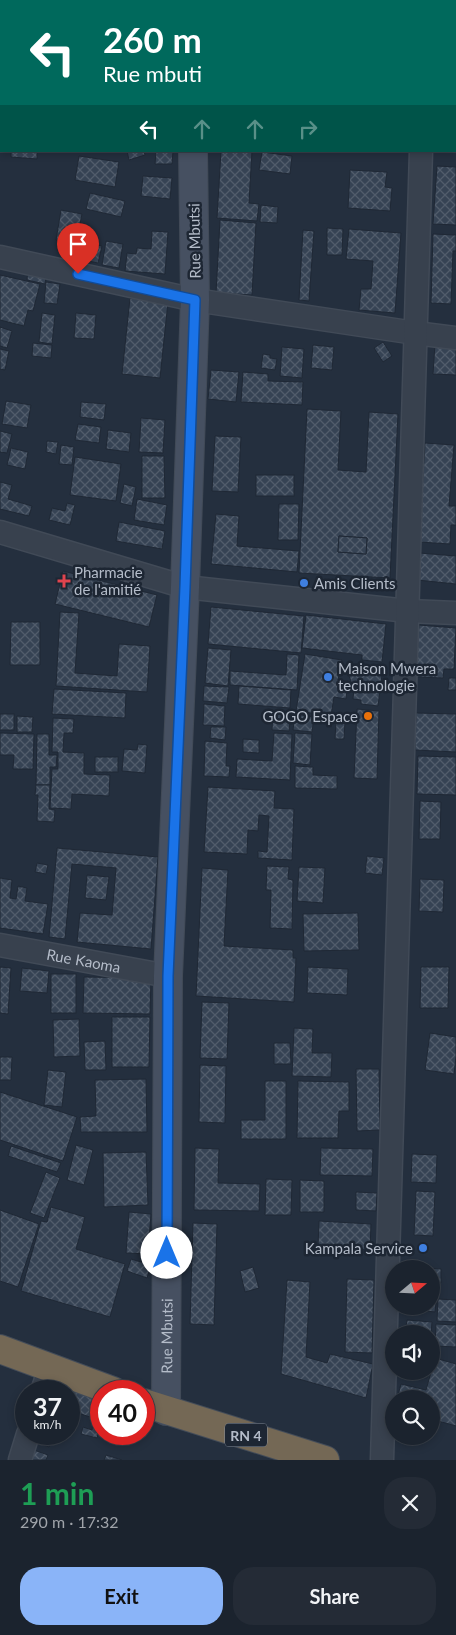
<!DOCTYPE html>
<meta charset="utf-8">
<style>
:root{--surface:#1b232e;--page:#242b36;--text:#f1f3f6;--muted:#a0a4aa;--line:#39404a;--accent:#8ab4f8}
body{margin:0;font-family:Lato,sans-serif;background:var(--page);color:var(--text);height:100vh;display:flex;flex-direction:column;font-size:19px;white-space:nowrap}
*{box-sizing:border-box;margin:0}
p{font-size:16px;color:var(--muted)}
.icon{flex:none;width:28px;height:28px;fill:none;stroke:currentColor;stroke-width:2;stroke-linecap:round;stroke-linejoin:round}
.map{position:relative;height:1460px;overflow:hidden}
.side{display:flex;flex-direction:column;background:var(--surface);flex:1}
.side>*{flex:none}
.hud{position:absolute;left:0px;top:0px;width:456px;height:152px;box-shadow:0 2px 8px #0003,0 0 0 1px var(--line);background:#00695c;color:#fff;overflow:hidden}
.needle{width:32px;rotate:71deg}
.fabs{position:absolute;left:385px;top:1260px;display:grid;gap:10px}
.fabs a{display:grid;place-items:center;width:55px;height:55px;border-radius:50%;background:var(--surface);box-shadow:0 2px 8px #0003,0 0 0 1px var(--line);font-size:25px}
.speed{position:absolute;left:15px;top:1380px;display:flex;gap:10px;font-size:25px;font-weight:700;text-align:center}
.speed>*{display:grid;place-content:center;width:65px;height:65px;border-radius:50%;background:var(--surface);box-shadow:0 2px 8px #0003,0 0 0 1px var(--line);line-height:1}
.speed small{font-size:12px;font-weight:400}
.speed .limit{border:8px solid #d22;background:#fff;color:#111}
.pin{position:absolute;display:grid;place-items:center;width:42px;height:42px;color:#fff;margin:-51px -21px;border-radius:50% 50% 50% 0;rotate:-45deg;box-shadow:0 0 5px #0007}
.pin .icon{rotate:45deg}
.me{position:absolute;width:55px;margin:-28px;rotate:0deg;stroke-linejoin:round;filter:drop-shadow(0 0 4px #0008)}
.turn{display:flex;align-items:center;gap:18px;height:105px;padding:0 20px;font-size:22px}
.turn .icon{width:65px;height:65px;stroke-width:2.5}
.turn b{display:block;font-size:35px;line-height:42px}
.lanes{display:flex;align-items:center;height:48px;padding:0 20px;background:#0003;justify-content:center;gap:25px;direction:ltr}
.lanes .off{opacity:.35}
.round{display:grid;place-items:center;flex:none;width:52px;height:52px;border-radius:20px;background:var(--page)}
.head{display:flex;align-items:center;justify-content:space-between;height:85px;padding:0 20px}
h1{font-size:30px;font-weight:700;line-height:38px;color:#1e9e55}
.primary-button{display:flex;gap:10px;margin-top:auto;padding:10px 20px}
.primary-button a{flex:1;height:58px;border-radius:20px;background:var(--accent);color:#111;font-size:20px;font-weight:700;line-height:58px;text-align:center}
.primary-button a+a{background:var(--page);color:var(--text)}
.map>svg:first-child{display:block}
.building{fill:url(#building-cross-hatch);stroke:#1f2835;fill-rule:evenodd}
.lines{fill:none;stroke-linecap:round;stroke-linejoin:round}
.street-casing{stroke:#414a57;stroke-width:25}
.secondary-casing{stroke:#414a57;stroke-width:30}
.highway-casing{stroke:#434c59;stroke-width:30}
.street{stroke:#38414e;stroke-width:22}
.secondary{stroke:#465061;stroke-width:28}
.highway{stroke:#746855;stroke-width:28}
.route-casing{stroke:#114b97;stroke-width:12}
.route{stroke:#1a73e8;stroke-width:9}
.health-dot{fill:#e0444e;stroke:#1d2633;stroke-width:2}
.shop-dot{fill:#3f7fe0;stroke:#1d2633;stroke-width:2}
.food-dot{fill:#e8710a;stroke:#1d2633;stroke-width:2}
.labels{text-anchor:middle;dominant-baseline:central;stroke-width:5;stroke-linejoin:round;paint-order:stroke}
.shield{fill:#1d2633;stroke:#878f9c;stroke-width:1}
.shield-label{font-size:14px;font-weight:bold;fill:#b4bcc9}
.street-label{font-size:15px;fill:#b4bcc9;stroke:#1d2633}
.poi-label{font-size:15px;fill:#b4bcc9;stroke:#1d2633;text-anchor:start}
</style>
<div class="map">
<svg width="456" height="1460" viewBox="0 0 456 1460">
<defs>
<pattern id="building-cross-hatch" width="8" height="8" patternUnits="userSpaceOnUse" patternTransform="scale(1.25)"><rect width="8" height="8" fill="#364354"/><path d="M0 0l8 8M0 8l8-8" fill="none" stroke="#515c6b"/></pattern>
</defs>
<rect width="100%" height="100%" fill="#242f3e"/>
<g class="building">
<rect x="215" y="0" width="29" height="1"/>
<rect x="455" y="11" width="1" height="37"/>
<path d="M11 151H37V159L11 157Z"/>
<path d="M127 151H144L145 155 129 160Z"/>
<path d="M156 151H173L172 164H155Z"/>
<path d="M221 151H252L249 203 259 204 257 221 217 218Z"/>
<path d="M262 152 292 156 290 174 259 170Z"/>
<path d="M79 156 119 162 115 187 75 180Z"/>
<path d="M437 166 456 167V225L433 224Z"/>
<path d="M350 170 387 172 385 187 392 188 390 211 348 208Z"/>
<path d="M143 176 172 178 170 199 141 196Z"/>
<path d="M90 193 125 201 121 217 86 209Z"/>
<path d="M261 205 278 207 277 223 260 222Z"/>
<path d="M61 210 82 214 76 244 56 240Z"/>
<path d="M220 220 256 223 252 295 216 293Z"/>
<path d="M327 228 343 229 342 255H327Z"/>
<path d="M349 229 401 233 395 313 359 310 361 289H371L373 261 346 259Z"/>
<path d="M303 230 314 231 309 301 299 300Z"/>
<path d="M152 231 168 232 165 274 125 271 127 253 136 254 137 248 151 249Z"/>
<path d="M433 234 456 235V251H453L451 304 431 303Z"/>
<path d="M78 241 102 246 98 263 75 258Z"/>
<path d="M106 241 123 244 119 268 102 265Z"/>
<path d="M28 268 47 271 45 284 27 280Z"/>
<path d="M0 275 40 284 33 311 28 310 24 326 0 320Z"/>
<path d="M46 282 60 284 57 304 44 303Z"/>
<path d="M130 298 168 302 160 378 122 374Z"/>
<path d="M42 313 55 315 52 344 39 342Z"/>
<path d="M76 313 96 315 94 339 74 338Z"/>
<path d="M0 327 12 331 7 348 0 346Z"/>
<path d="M383 342 392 356 383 362 374 348Z"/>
<path d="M33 343 52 345 51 358 32 356Z"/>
<path d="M435 344 456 346V375L433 374Z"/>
<path d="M313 345 334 347 332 370 311 368Z"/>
<path d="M282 347 304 349 302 378 280 376Z"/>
<path d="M0 349 9 351 5 370 0 369Z"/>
<path d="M263 354 270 355V358L277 359 275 370 261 368Z"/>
<path d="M211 370 239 372 236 402 208 399Z"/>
<path d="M243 372 268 374V381L303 382 302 405 241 402Z"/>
<path d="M6 401 31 405 27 428 2 424Z"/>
<path d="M81 402 106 404 104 420 80 417Z"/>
<path d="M307 409 341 411 338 470 366 472 369 412 398 414 390 578 299 573ZM339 536 367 538 366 554 338 552Z"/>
<path d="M141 418 165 420 163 453 139 452Z"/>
<path d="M78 424 101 427 99 443 75 440Z"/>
<path d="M108 430 131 433 129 452 106 449Z"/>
<path d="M0 431 12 434 7 453 0 452Z"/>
<path d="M215 436 241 437 238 492 212 491Z"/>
<path d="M47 441 58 442 56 454 46 452Z"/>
<path d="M425 443 454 445 449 506H456V525H451L450 544 419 542Z"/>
<path d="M61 445 74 447 72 465 59 464Z"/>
<path d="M11 448 28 452 25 469 7 465Z"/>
<path d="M142 456H164L165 498H142Z"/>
<path d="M75 457 121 464 116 501 70 495Z"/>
<rect x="256" y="475" width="38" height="21"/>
<path d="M0 482 12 485 8 499 32 506 29 516 0 509Z"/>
<path d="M124 484 136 487 132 506 120 503Z"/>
<path d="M137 499 167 505 164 525 134 520Z"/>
<path d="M67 503 75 505 70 525 49 520 52 508 65 511Z"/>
<path d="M279 504H299L298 540H278Z"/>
<path d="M216 514 239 516 237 546 299 551 297 572 211 564Z"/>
<path d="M119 522 165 531 162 549 116 541Z"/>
<path d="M339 536 367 538 366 554 338 552Z"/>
<path d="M419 553 456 556V584L417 580Z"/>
<path d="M63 571 157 595 149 627 55 604Z"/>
<path d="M211 607 304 616 301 653 208 644Z"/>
<path d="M60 612 79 613 75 673 117 676 119 644 150 646 147 692 56 686Z"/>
<path d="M306 615 386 624 382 662 362 660V655L302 648Z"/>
<path d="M11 622H40V665H10Z"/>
<path d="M419 625 456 628 454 669H444L443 678 416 677Z"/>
<path d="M208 648 231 650 228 686 205 683Z"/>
<path d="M287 654 299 655 297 690 230 685V671L286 675Z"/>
<path d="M305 654 342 660 338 680 348 681 346 699 334 697 331 716 296 711Z"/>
<path d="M348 663 383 667 378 706 361 704V700L353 699 354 689 347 671Z"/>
<path d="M449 678H456V690H448Z"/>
<path d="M204 686 229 687 227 703 203 701Z"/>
<path d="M239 686 291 690 290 708 238 704Z"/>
<path d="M54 689 126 693 125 718 52 714Z"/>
<path d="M204 704 225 706 224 726 203 725Z"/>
<path d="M357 709 379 711 377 779 354 778Z"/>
<path d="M273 711 291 713 289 731 272 730Z"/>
<path d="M416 713 456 714V752L415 750Z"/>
<rect x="0" y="714" width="14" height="16"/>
<path d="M295 714 314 717 312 732 293 730Z"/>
<path d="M17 716 33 717 32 732H17Z"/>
<path d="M53 718 74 719 73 733H64L63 752 84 753V774L110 775 109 796 72 794 71 809 50 808 52 769H58V752H52Z"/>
<path d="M336 721H345L344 739H335Z"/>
<path d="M211 727H226L225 740 210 738Z"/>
<path d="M0 733 34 734 33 769H13L14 755H0Z"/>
<path d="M274 733 292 734 290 780 236 777 237 759 272 761Z"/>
<path d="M295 733 312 734 310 765 293 763Z"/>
<path d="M37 734H49V755H57L56 767H50V785H36Z"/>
<path d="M243 739 259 740V753L243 752Z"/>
<path d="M205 741 227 743 226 766H230L229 777 204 776Z"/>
<path d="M138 744 147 745 145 773 122 771 124 749 137 750Z"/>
<path d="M418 756 456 757V795L417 794Z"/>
<rect x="95" y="757" width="23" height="15"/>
<path d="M295 766 313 767V775L337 776V789L295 788Z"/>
<path d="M36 785H50L49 809 55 810 54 822 37 821 38 795H35Z"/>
<path d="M208 787 275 791 274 808 294 809 292 860 258 858V851L267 852 269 816 259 815 258 831 248 830 247 854 204 852Z"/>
<path d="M420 801 441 802 440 839H419Z"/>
<path d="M57 848 158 857 151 949 77 942 80 913 112 915 116 868 72 864 65 939 49 937Z"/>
<path d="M367 856 384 858 382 875 365 873Z"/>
<path d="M37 863 48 865 46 874 35 872Z"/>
<path d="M267 866 289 867 288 879 293 880 292 929 270 928 271 890H266Z"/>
<path d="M299 867 325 868 323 903 297 901Z"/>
<path d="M202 868 228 870 224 946 293 950V958H296L294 1002 196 996Z"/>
<path d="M87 875 109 877 106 900 85 898Z"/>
<path d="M0 878 12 880 10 898 16 899 18 886 27 888 25 901 48 904 43 934 0 928Z"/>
<path d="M420 879 444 880 443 912 419 911Z"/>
<path d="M358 913 359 950 304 951 303 914Z"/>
<path d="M0 967 11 968 8 1014 0 1013Z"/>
<path d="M308 967 348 969 347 995 307 993Z"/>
<path d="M421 967H449L448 1008H420Z"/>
<path d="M22 968 49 971 47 993 20 991Z"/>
<rect x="51" y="974" width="25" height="39"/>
<path d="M84 977 151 978 150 1014 83 1013Z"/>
<path d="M202 1002 229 1003 227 1059 200 1058Z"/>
<path d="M112 1017H150L149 1067H112Z"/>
<path d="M79 1019 80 1056 54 1057 53 1020Z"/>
<path d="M294 1028 313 1029 312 1053H332L331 1077 292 1076Z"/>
<path d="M430 1033 456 1037V1057L454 1074 425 1070Z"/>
<path d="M105 1041 106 1070H85L84 1042Z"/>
<path d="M274 1043H290L291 1064H274Z"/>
<path d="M0 1057H12L11 1080H0Z"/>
<path d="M200 1065 226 1066 225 1123 199 1122Z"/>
<path d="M356 1069H379L380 1130 357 1131Z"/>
<path d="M48 1070 66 1072 62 1107 44 1105Z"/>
<path d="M146 1079 147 1132H81L80 1117 96 1116 95 1080Z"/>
<path d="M265 1081H286V1139H241V1120H265Z"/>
<path d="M298 1081 349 1082V1111H339L338 1138H297Z"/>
<path d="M0 1092 77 1117 63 1161 0 1140Z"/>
<path d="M76 1145 93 1150 84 1185 67 1180Z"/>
<path d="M11 1146 61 1163 57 1172 8 1156Z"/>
<path d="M195 1148 219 1149 218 1183 260 1184 259 1211 194 1210Z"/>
<path d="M321 1148 373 1149 372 1176 320 1175Z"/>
<path d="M146 1152 148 1205 104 1207 103 1153Z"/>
<path d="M412 1154 437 1155 436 1183 411 1182Z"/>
<path d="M46 1172 60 1178 44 1218 30 1213Z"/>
<path d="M266 1179 292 1180 291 1215H265Z"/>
<path d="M300 1180 324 1181V1212H300Z"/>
<path d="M416 1191 435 1192 433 1236 414 1235Z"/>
<path d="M356 1192 377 1193 376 1211 356 1210Z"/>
<path d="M51 1207 85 1217 76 1249 125 1264 110 1317 21 1291 41 1221 47 1222Z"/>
<path d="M0 1210 39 1224 18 1287 0 1281Z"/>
<path d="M129 1212 151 1214 148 1254 126 1253Z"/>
<path d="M319 1221 371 1224 370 1250 318 1247Z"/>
<path d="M193 1223 217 1224 214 1325 190 1324Z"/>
<path d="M131 1259 151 1265 147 1278 127 1271Z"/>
<path d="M253 1267 259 1288 245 1292 240 1271Z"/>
<path d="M410 1267 441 1269V1283L431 1282V1269H410Z"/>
<path d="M347 1279 374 1280 372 1353 345 1352Z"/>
<path d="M287 1280 310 1282 306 1357 327 1363 330 1354 373 1364 366 1398 281 1374Z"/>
<path d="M431 1292 437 1293 435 1312 409 1309V1306H431Z"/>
<path d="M438 1299 456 1300V1322L437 1321Z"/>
<path d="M407 1320 432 1322 431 1334H405Z"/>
<path d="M436 1324 456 1325V1347L435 1346Z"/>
<path d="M435 1358 456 1364V1426L431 1419V1399H397L401 1384 426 1390Z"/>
<path d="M401 1371H427V1378L401 1375Z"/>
<path d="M74 1391 96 1399 90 1417 69 1410Z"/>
<path d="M97 1399 101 1400V1421L91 1417Z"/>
<path d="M93 1424 100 1427 97 1438 81 1434 83 1427 92 1430Z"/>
<path d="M39 1434H54L49 1447 36 1442Z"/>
<path d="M34 1450 48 1455 46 1460H30Z"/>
<path d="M106 1455 122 1460H104Z"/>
</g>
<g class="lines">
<defs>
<g id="street">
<path d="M10 0 16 1"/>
<path d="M425 1V0"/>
<path d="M455 82H456"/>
<path d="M0 257 195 300 415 333 456 338"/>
<path d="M0 532 185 587 408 611 456 613"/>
<path id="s1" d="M0 945 168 976"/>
<path d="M42 1391 50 1368"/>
<path d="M20 1460 28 1434"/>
<path d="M382 1460 421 151"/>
</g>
<g id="secondary">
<path d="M193 1V0"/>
<path id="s2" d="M166 1411 168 976 185 587 195 300 193 151"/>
</g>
<g id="highway">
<path d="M0 1349 113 1391"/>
<path d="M144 1403 325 1460"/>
</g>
</defs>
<use href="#street" class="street-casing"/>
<use href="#secondary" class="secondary-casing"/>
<use href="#highway" class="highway-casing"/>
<use href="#street" class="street"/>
<use href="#secondary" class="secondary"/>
<use href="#highway" class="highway"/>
</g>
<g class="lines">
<defs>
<path id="route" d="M78 274 195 300 185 587 168 976 167 1253"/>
</defs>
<use href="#route" class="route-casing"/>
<use href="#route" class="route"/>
</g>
<path class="health-dot" d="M61.5 573.5h5v5h5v5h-5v5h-5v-5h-5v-5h5z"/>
<g class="shop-dot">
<circle cx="304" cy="583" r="5"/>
<circle cx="328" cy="677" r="5"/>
<circle cx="423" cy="1248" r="5"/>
</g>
<circle class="food-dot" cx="368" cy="716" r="5"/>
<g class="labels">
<rect class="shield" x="225" y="1423.5" width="42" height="23" rx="4"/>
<g class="shield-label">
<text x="246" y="1435">RN 4</text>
</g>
<g class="street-label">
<text transform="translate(194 241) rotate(-91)">Rue Mbutsi</text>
<text stroke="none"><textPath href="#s1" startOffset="85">Rue Kaoma</textPath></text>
<text stroke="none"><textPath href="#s2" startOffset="75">Rue Mbutsi</textPath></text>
</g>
<g class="poi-label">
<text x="74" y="572">Pharmacie<tspan x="74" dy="17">de l'amitié</tspan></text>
<text x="314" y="583">Amis Clients</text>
<text x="338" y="668">Maison Mwera<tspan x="338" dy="17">technologie</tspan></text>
<text x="358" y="716" text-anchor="end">GOGO Espace</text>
<text x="413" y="1248" text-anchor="end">Kampala Service</text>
</g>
</g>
</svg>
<div class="fabs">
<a><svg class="needle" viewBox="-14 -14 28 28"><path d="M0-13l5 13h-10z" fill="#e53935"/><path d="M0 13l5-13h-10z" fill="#a0a4aa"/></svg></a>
<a><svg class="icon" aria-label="sound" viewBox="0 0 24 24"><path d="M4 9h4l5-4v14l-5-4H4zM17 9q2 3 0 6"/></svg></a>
<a><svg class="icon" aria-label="search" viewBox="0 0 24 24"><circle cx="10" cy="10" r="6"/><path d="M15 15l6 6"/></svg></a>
</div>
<div class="speed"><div>37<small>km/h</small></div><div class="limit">40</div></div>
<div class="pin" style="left:78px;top:274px;background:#d93025"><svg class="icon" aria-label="arrive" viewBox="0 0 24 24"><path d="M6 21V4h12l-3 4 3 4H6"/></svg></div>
<svg class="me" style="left:167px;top:1253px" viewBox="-20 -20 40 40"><circle r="19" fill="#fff"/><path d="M0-13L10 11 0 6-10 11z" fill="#1a73e8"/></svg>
<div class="hud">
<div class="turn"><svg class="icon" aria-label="left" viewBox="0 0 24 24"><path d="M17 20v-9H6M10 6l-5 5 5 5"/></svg><div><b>260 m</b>Rue mbuti</div></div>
<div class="lanes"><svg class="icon" aria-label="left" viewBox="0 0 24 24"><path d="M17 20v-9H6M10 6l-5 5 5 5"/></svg><svg class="icon off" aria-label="ahead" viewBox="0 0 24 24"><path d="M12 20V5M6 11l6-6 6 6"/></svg><svg class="icon off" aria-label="ahead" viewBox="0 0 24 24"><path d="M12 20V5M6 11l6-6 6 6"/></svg><svg class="icon off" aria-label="right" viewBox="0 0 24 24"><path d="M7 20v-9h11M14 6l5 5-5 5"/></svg></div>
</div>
</div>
<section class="side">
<div class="head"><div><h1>1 min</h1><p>290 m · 17:32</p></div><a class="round"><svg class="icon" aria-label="close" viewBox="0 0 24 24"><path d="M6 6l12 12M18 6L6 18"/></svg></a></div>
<div class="primary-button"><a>Exit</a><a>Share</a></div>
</section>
